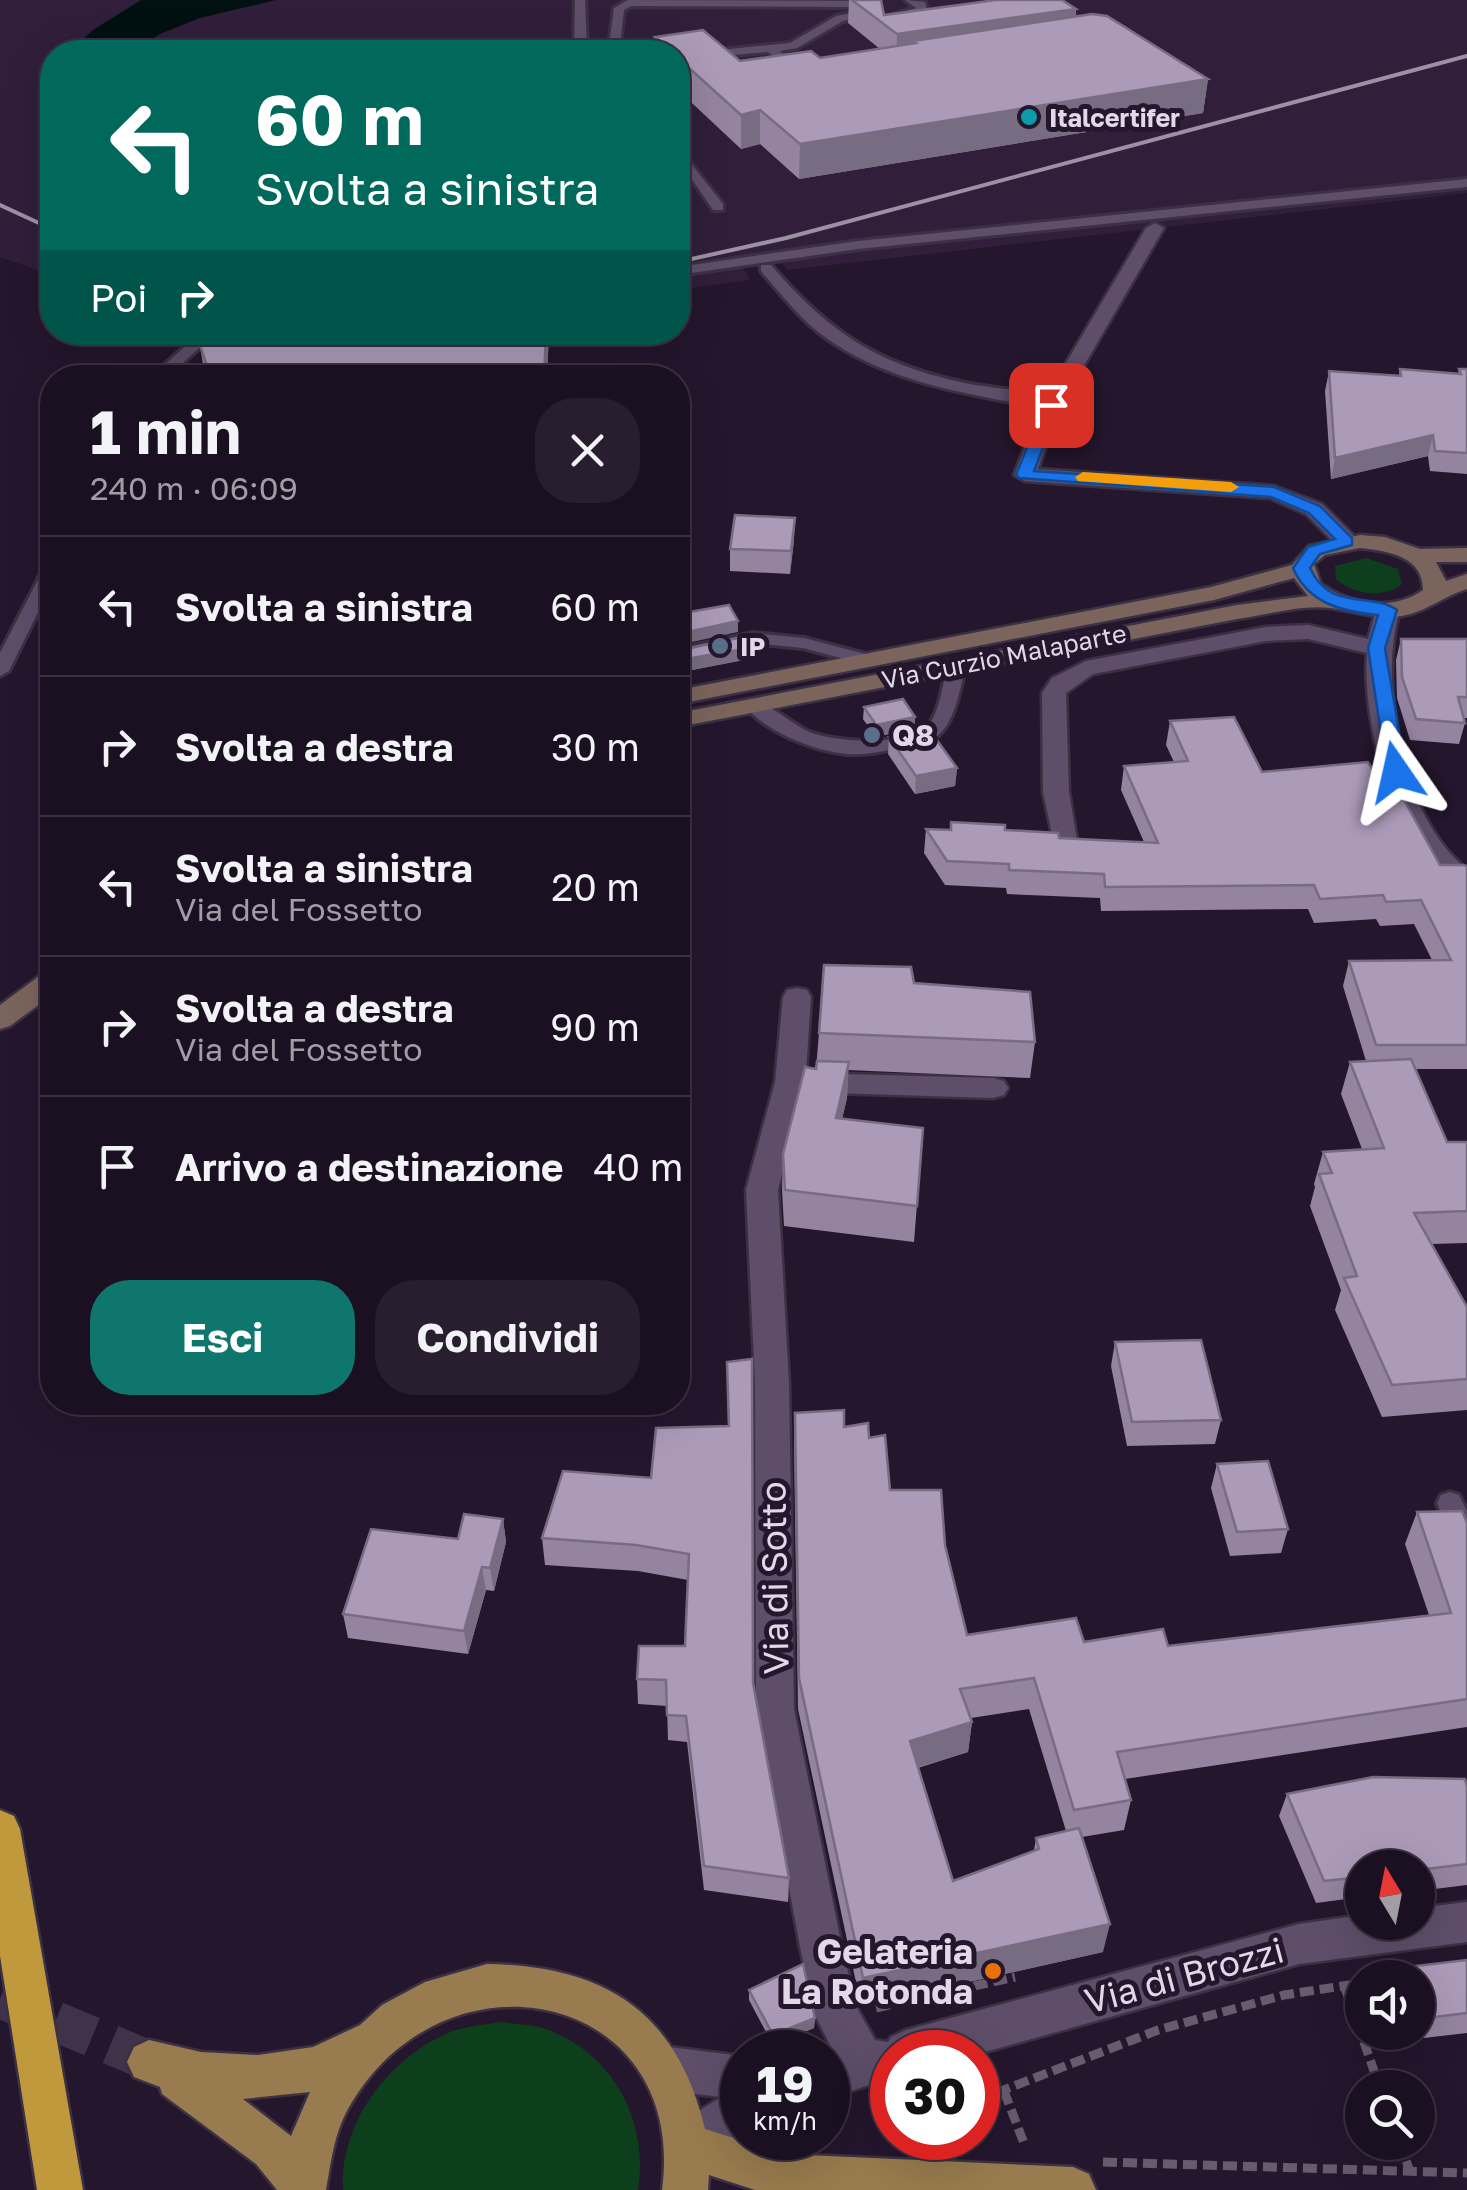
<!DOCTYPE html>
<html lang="it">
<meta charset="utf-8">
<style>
:root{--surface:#1b1022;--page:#281e2f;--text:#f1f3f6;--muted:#a09da5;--line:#393040;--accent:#0f766e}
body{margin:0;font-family:"Golos Text",sans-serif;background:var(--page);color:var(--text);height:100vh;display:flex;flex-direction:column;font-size:38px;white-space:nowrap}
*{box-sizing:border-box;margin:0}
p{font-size:32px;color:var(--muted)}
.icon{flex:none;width:55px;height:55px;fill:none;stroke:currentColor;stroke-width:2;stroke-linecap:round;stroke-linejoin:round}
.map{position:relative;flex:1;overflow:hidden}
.sheet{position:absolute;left:40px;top:365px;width:650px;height:1050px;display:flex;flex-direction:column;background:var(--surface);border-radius:40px;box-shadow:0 10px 40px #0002,0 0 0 2px var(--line)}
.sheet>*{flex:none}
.top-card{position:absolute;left:40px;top:40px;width:650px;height:305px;border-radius:40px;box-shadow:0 10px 40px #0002,0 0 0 2px var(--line);background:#00695c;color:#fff;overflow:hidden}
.needle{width:65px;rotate:350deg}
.buttons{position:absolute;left:1345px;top:1850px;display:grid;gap:20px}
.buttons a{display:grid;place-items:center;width:90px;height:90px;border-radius:50%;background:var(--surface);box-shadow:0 10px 40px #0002,0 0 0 2px var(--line);font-size:50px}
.speed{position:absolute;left:720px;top:2030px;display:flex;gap:20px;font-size:50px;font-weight:700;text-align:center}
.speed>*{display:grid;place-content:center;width:130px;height:130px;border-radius:50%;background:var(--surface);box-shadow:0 10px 40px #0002,0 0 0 2px var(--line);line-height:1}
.speed small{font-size:25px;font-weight:400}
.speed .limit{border:15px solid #d22;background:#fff;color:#111}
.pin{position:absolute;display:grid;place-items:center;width:85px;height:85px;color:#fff;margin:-42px;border-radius:20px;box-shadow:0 5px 15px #0006}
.me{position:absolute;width:110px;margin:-55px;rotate:349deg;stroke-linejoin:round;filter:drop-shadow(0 0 8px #0008)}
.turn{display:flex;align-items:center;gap:35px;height:210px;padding:0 50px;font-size:45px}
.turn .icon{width:130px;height:130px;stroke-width:2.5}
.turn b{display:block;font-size:70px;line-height:85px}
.then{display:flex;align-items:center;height:95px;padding:0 50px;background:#0003;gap:20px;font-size:38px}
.round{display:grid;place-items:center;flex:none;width:105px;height:105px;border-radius:40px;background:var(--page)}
.overview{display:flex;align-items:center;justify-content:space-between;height:170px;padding:0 50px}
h1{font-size:60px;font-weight:700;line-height:75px}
.cta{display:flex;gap:20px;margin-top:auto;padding:20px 50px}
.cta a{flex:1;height:115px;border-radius:40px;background:var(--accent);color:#fff;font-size:40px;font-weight:700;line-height:115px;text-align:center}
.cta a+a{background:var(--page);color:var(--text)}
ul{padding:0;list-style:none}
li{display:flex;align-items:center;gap:30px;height:140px;padding:0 50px;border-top:2px solid var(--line)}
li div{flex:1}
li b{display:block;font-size:38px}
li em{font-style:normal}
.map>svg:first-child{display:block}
.built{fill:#301e3b}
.green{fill:#0d3f1c}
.water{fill:#011112}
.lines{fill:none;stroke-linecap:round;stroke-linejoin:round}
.primary-tunnel{stroke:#403349;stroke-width:40;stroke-dasharray:40 20;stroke-linecap:butt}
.lane-casing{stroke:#3c3144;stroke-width:6}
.street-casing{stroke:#3c3144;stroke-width:5}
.secondary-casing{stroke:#3c3144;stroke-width:5}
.primary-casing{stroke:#3c3144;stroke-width:5}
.highway-casing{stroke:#3c3144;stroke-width:5}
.path{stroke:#685b70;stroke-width:9;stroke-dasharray:14 6;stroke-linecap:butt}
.lane{fill:#5e4e6a;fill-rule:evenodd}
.street{fill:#5e4e6a;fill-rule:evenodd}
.secondary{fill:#7b645c;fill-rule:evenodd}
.primary{fill:#987b4e;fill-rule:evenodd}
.highway{fill:#bf993b;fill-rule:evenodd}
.rail{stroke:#9c91a4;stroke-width:4}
.wall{fill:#94849f;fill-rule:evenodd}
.shaded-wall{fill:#786c82}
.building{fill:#ac9ab9;stroke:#786c82;stroke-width:2.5}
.route{fill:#1a73e8;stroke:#114b97;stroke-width:2.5}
.slow{fill:#f59e0b}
.culture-dot{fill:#0f9aa8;stroke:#24162d;stroke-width:4}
.service-dot{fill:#5c6f8a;stroke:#24162d;stroke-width:4}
.food-dot{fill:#e8710a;stroke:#24162d;stroke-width:4}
.labels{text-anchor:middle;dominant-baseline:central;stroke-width:10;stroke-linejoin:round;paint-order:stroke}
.far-poi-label{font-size:25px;font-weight:bold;fill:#e2d8e9;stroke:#24162d;text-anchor:start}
.far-street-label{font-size:25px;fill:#e2d8e9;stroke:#24162d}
.poi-label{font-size:30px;font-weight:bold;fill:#e2d8e9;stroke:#24162d;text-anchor:start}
.near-street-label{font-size:35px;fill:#e2d8e9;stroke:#24162d}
.near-poi-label{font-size:35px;font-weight:bold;fill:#e2d8e9;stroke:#24162d;text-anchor:end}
</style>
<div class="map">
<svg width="1467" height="2190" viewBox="0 0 1467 2190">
<rect width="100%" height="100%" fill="#24162d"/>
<path class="built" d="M0 0H1467V193L787 270 780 262 743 267 750 280 678 290V52H52V275L0 257Z"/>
<g class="green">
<path d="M1366 558 1398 569 1402 584C1383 599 1354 595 1336 579L1335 566Z"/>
<path d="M500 2022C515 2024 532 2024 546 2029 613 2053 649 2121 638 2190H343C339 2122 391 2055 453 2031 467 2026 485 2025 500 2022Z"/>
</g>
<path class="water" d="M141 0H276L200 18 160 34 133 52H70L93 30Z"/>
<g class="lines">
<path class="primary-tunnel" d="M0 1998 145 2059"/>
<defs>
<g id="lane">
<path d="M575 0H585L587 46 609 45 614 8 628 0 869 1 874 4 869 7 631 6 624 10 620 45H685L689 50 580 52 574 43Z"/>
<path d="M905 0 925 2 927 10 892 19V15L916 8Z"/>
<path d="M865 10 869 15 843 21 797 48 780 51 804 73V77H796L768 52 678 60V54L790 43 836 16Z"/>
<path d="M678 147 723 204V210H713L678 159Z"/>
<path d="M1467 179V187L858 249 678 275V267L858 241Z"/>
<path d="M761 265H771C830 334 880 366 970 384 996 389 1038 390 1059 405L1051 410C974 394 891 385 825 337 800 319 781 294 761 271Z"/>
<path d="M201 332H217L166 378H150Z"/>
<path d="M52 563V584L9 671 0 676V653L44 568Z"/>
<path d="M753 633 804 638 873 656 876 660 867 665 803 648 753 643 678 659V649Z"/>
<path d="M957 660 966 665C959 691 955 732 926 743 902 746 872 756 848 754 814 751 766 732 744 705L753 699C770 705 790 722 807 731 834 743 917 749 933 718 941 703 943 682 948 665Z"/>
<path d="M1450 1492 1459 1495 1467 1511V1554L1457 1551 1437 1503 1441 1495Z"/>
</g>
<g id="street">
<path d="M1155 223 1164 228 1061 405 1038 469 1274 486 1322 504 1354 536 1357 541 1354 546H1338L1306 514 1270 498 1025 481 1014 475 1041 405 1146 228Z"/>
<path d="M1388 603 1400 610C1377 684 1403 820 1467 869V890C1395 872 1361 717 1367 653L1308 639 1266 641 1093 674 1066 693 1069 792 1078 847 1065 855 1056 853 1043 792 1042 693 1052 678 1086 661 1266 627 1308 625 1368 639 1376 610Z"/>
<path d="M797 988 807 990 811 997 806 1073 993 1078 1004 1081 1008 1088 1004 1095 993 1098 802 1092 778 1190 789 1383 794 1709 843 1952 858 2010 875 2040 888 2042 891 2037 906 2030 1299 1924 1362 1915V1922H1418V1908L1467 1902V1942L1299 1964 978 2054 892 2052V2077L828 2099V2055L834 2053 816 2017 801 1952 756 1709 755 1383 746 1190 775 1082 783 997 787 990Z"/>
<path d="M661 2046 742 2056V2135L686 2167 670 2161 664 2145 670 2129 721 2097 661 2090 646 2083 639 2068 646 2053Z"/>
</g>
<g id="secondary">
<path d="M1360 535 1385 537 1420 549 1467 548V562H1436L1446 581 1467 574V589C1444 596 1426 612 1402 616 1377 619 1356 612 1331 608 1303 604 1265 615 1237 619L678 727V713L1237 605 1308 596 1294 578 1214 600 678 704V690L1211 587 1292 565 1309 546ZM1360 548C1388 551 1423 556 1423 590 1392 612 1350 604 1321 584L1314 564 1325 555Z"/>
<path d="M52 972V995L10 1026 0 1029V1005L42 974Z"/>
</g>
<path id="primary" d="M487 1964C604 1966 677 2011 705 2129L784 2154 1073 2167 1089 2174 1096 2190H755L709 2175 708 2190H662C689 1990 443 1940 348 2109 334 2134 331 2162 326 2190H277L256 2164 162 2094 160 2087 134 2077 127 2062 134 2047 149 2040 201 2052 258 2055 313 2047 360 2025 382 2005 425 1982ZM310 2092 291 2136 243 2099Z"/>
<path id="highway" d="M0 1810 14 1816 20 1829 83 2190H37L0 1956Z"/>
</defs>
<use href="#lane" class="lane-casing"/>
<use href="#street" class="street-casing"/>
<use href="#secondary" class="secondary-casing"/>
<use href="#primary" class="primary-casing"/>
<use href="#highway" class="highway-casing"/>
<g class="path">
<path d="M1344 1985 1380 2088"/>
<path d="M876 2008 1015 1977"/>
<path d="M760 2052 787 2048 805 2037"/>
<path d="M1004 2091 1025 2146"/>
<path d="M978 2100 1158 2030 1284 1995 1362 1983"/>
<path d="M1400 2142 1410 2172"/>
<path d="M1103 2162 1467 2173"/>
</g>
<use href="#lane" class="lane"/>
<use href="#street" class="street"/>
<use href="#secondary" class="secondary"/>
<use href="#primary" class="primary"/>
<use href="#highway" class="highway"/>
<g class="rail">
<path d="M0 205 52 229"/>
<path d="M678 262 786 238 1467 56"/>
</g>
</g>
<g class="wall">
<path d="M849 0H881L884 15 1076 9V16L1208 79 1203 113 799 179 760 144 741 149 678 90V52H655V37L740 61 820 58 880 49 848 23Z"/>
<path d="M310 332H549L547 378H205L200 345Z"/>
<path d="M1400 369 1458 374 1459 369H1467V474L1430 471 1428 456 1331 479 1325 391 1329 371 1399 375Z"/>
<path d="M794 540 790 574 730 571V549Z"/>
<path d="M1401 639H1467V718H1463L1465 723 1459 744 1410 740 1397 698 1396 660Z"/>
<path d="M755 647 754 658 687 671 682 662 681 650Z"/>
<path d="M864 707 915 717V728L876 737 863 719Z"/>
<path d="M1170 721 1262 772 1392 800 1440 865 1467 866V1069H1415L1447 1142H1467V1243L1432 1244 1467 1307V1410L1382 1417 1335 1310 1341 1290 1310 1206 1315 1187 1314 1184 1323 1152 1362 1149 1341 1094 1350 1062 1366 1061 1343 986 1349 961 1432 960 1414 924 1380 926 1376 919 1314 923 1308 909 1101 911 1100 898 1007 894 1006 888 945 885 924 853 926 829 1005 830 1059 838 1144 842 1121 790 1124 766 1174 762 1166 745Z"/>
<path d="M889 737 957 768 955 786 915 794 888 754Z"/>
<path d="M914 983 1035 1042 1030 1078 848 1070 847 1098 842 1119 923 1128 914 1242 784 1226 782 1190 783 1154 816 1069 819 1033Z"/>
<path d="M1115 1342 1221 1420 1215 1444 1127 1446 1111 1366Z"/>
<path d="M727 1362 753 1683 789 1878 788 1902 704 1890 687 1742 668 1740 667 1706 638 1704 637 1679 685 1646 688 1580 638 1571 545 1565 542 1538 651 1478 728 1426Z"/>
<path d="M795 1413 844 1427 869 1438 890 1490 945 1545 967 1635 1168 1646 1429 1615 1405 1544 1417 1512 1467 1523V1727L1125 1779 1131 1800 1124 1830 1082 1837 1103 1952 861 2006 798 1709 794 1445ZM1029 1709 1066 1831 1036 1838 1034 1851 953 1881 918 1768 968 1752 972 1722 971 1718Z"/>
<path d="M1217 1464 1288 1529 1281 1553 1230 1556 1211 1488Z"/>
<path d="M503 1519 506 1542 494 1591 486 1590 468 1654 348 1638 343 1614 458 1539Z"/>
<path d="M1467 1787V1885L1418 1891V1868H1362V1897L1316 1903 1279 1816 1287 1794Z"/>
<path d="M1467 1960V2033L1389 2042 1386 2032H1418V1978H1379L1382 1970Z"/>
<path d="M749 1990 815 2018 814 2028 773 2045 749 2000Z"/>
</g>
<g class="shaded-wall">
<path d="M1076 9 1074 35 916 43 913 41 912 58 896 61 897 34Z"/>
<path d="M1208 79 1203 113 799 179 800 144Z"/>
<path d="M760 110V144L741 149V115Z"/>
<path d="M546 332H549L547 378H544Z"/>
<path d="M1433 435 1428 456 1331 479 1335 458Z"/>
<path d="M795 518 794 540 790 574 791 551Z"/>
<path d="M738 621V632L678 645V634Z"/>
<path d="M755 647 754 658 687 671 686 659Z"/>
<path d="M915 717V728L876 737V725Z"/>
<path d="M957 768 955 786 915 794 916 776Z"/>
<path d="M849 1062 847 1098 834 1154 836 1118Z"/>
<path d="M503 1519 506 1542 494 1591 490 1568Z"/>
<path d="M482 1567 486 1590 468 1654 464 1631Z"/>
<path d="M972 1722 968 1752 906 1771 910 1741Z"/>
<path d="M1110 1924 1103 1952 861 2006 863 1978Z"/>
<path d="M815 2018 814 2028 773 2045V2035Z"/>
</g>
<g class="building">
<path d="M852 0H881L884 15 996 0H1062L1076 9 897 34Z"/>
<path d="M1092 14 1107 16 1208 79 800 144 760 110 741 115 678 58V52H672L655 37 703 30 740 61 811 51 820 58 916 43 913 41Z"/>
<path d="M310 332H546L544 378H208L209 372 200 345Z"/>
<path d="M1400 369 1461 374 1459 369H1467V453L1435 451 1433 435 1335 458 1329 371 1401 376Z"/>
<path d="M735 515 795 518 791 551 730 549Z"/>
<path d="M729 605 738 621 678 634V614Z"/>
<path d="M748 636 755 647 686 659 681 650Z"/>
<path d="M1401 639H1467V697H1458L1465 723 1416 719 1402 677Z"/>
<path d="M903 699 915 717 876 725 864 707Z"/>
<path d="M1234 717 1262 772 1368 762 1392 800H1404L1440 865H1463L1467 866V1045H1376L1349 961 1451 960 1421 900 1386 902 1383 895 1320 899 1314 885 1105 887 1104 874 1009 870V864L947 861 926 829 951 830V822L1005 825V830L1058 833 1059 838 1158 843 1124 766 1188 761 1170 721Z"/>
<path d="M929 729 957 768 916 776 889 737Z"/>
<path d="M824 965 911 967 914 983 1030 992 1035 1042 819 1033Z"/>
<path d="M1411 1059 1447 1142H1467V1211L1414 1213 1467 1307V1379L1392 1385 1344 1278 1357 1276 1319 1174 1332 1173 1323 1152 1384 1148 1350 1062Z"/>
<path d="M817 1061 849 1062 836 1118 923 1128 917 1206 785 1190 783 1154 805 1067 816 1069Z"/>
<path d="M1201 1340 1221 1420 1132 1422 1115 1342Z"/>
<path d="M752 1359 753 1683 789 1878 704 1866 686 1716 667 1715 666 1680 637 1679 639 1646H685L689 1554 636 1545 542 1538 563 1471 651 1478 656 1428 729 1426 727 1362Z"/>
<path d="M844 1410V1427L868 1423 869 1438 885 1435 890 1490H941L945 1545 967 1635 1076 1618 1084 1642 1163 1629 1168 1646 1451 1613 1417 1512 1462 1511 1467 1523V1699L1117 1752 1131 1800 1074 1810 1034 1678 960 1689 972 1722 910 1741 953 1881 1039 1849 1036 1838 1079 1828 1110 1924 863 1978 799 1678 795 1413Z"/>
<path d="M1268 1461 1288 1529 1237 1532 1217 1464Z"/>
<path d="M464 1514 503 1519 490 1568 482 1567 464 1631 343 1614 371 1529 458 1539Z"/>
<path d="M1373 1777 1465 1779 1467 1787V1864L1418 1870V1868H1362V1877L1324 1881 1287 1794Z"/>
<path d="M1467 1960V2013L1418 2019V1978H1385L1382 1970Z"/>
<path d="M803 1964 815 2018 773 2035 749 1990Z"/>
</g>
<path class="route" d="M1051 400 1059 405 1034 471 1274 487 1320 506 1352 538V545L1320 554 1310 568C1330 612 1370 591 1397 610L1385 648 1406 772 1403 776H1390L1387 772 1368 648 1378 615C1342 612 1308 603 1293 568L1308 547 1335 539 1309 513 1271 497 1019 478 1016 475 1044 405Z"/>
<path class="slow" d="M1083 472 1231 482 1239 487 1231 492 1078 481 1075 477Z"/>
<circle class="culture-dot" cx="1029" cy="117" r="10"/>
<g class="service-dot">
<circle cx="720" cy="646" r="10"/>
<circle cx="872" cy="735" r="10"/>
</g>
<circle class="food-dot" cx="993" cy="1971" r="10"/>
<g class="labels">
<g class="far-poi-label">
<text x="1049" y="117">Italcertifer</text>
<text x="740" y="646">IP</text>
</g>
<g class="far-street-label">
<text transform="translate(1004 656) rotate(-11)">Via Curzio Malaparte</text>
</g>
<g class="poi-label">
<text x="892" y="735">Q8</text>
</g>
<g class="near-street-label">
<text transform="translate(774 1578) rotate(-91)">Via di Sotto</text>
<text transform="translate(1184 1975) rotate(-15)">Via di Brozzi</text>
</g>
<g class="near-poi-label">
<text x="973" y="1951">Gelateria<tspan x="973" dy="40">La Rotonda</tspan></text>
</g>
</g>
</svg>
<div class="buttons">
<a><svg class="needle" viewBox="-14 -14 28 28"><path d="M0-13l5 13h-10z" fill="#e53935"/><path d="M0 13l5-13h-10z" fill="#a09da5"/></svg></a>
<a><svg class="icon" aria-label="sound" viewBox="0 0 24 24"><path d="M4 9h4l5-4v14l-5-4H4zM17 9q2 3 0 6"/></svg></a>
<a><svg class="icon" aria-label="search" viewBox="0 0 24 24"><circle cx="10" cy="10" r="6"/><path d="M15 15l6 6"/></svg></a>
</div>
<div class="speed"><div>19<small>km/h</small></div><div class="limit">30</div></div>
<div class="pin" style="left:1051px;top:405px;background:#d93025"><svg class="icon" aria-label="arrive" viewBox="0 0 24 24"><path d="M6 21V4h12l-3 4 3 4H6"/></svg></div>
<svg class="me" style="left:1396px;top:772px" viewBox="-20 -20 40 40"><path d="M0-17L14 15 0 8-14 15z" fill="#1a73e8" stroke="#fff" stroke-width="4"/></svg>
<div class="top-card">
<div class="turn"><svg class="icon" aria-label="left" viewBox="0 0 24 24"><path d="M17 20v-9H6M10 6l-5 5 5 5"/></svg><div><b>60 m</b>Svolta a sinistra</div></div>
<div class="then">Poi<svg class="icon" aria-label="right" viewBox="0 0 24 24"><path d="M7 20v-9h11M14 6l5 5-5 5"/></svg></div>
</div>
<section class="sheet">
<div class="overview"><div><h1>1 min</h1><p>240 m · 06:09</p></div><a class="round"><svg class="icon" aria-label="close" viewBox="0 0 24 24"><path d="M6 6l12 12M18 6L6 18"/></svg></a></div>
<ul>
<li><svg class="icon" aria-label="left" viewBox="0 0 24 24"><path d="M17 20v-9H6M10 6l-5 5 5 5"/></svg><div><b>Svolta a sinistra</b></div><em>60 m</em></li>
<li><svg class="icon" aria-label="right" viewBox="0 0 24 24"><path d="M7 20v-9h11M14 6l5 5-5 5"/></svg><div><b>Svolta a destra</b></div><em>30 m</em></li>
<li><svg class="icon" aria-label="left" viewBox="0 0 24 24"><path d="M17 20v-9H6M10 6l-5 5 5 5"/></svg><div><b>Svolta a sinistra</b><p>Via del Fossetto</p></div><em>20 m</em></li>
<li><svg class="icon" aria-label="right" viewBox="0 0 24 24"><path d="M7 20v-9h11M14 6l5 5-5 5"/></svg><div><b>Svolta a destra</b><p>Via del Fossetto</p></div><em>90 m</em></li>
<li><svg class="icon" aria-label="arrive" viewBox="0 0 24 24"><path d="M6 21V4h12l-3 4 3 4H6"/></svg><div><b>Arrivo a destinazione</b></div><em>40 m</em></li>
</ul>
<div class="cta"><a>Esci</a><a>Condividi</a></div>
</section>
</div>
